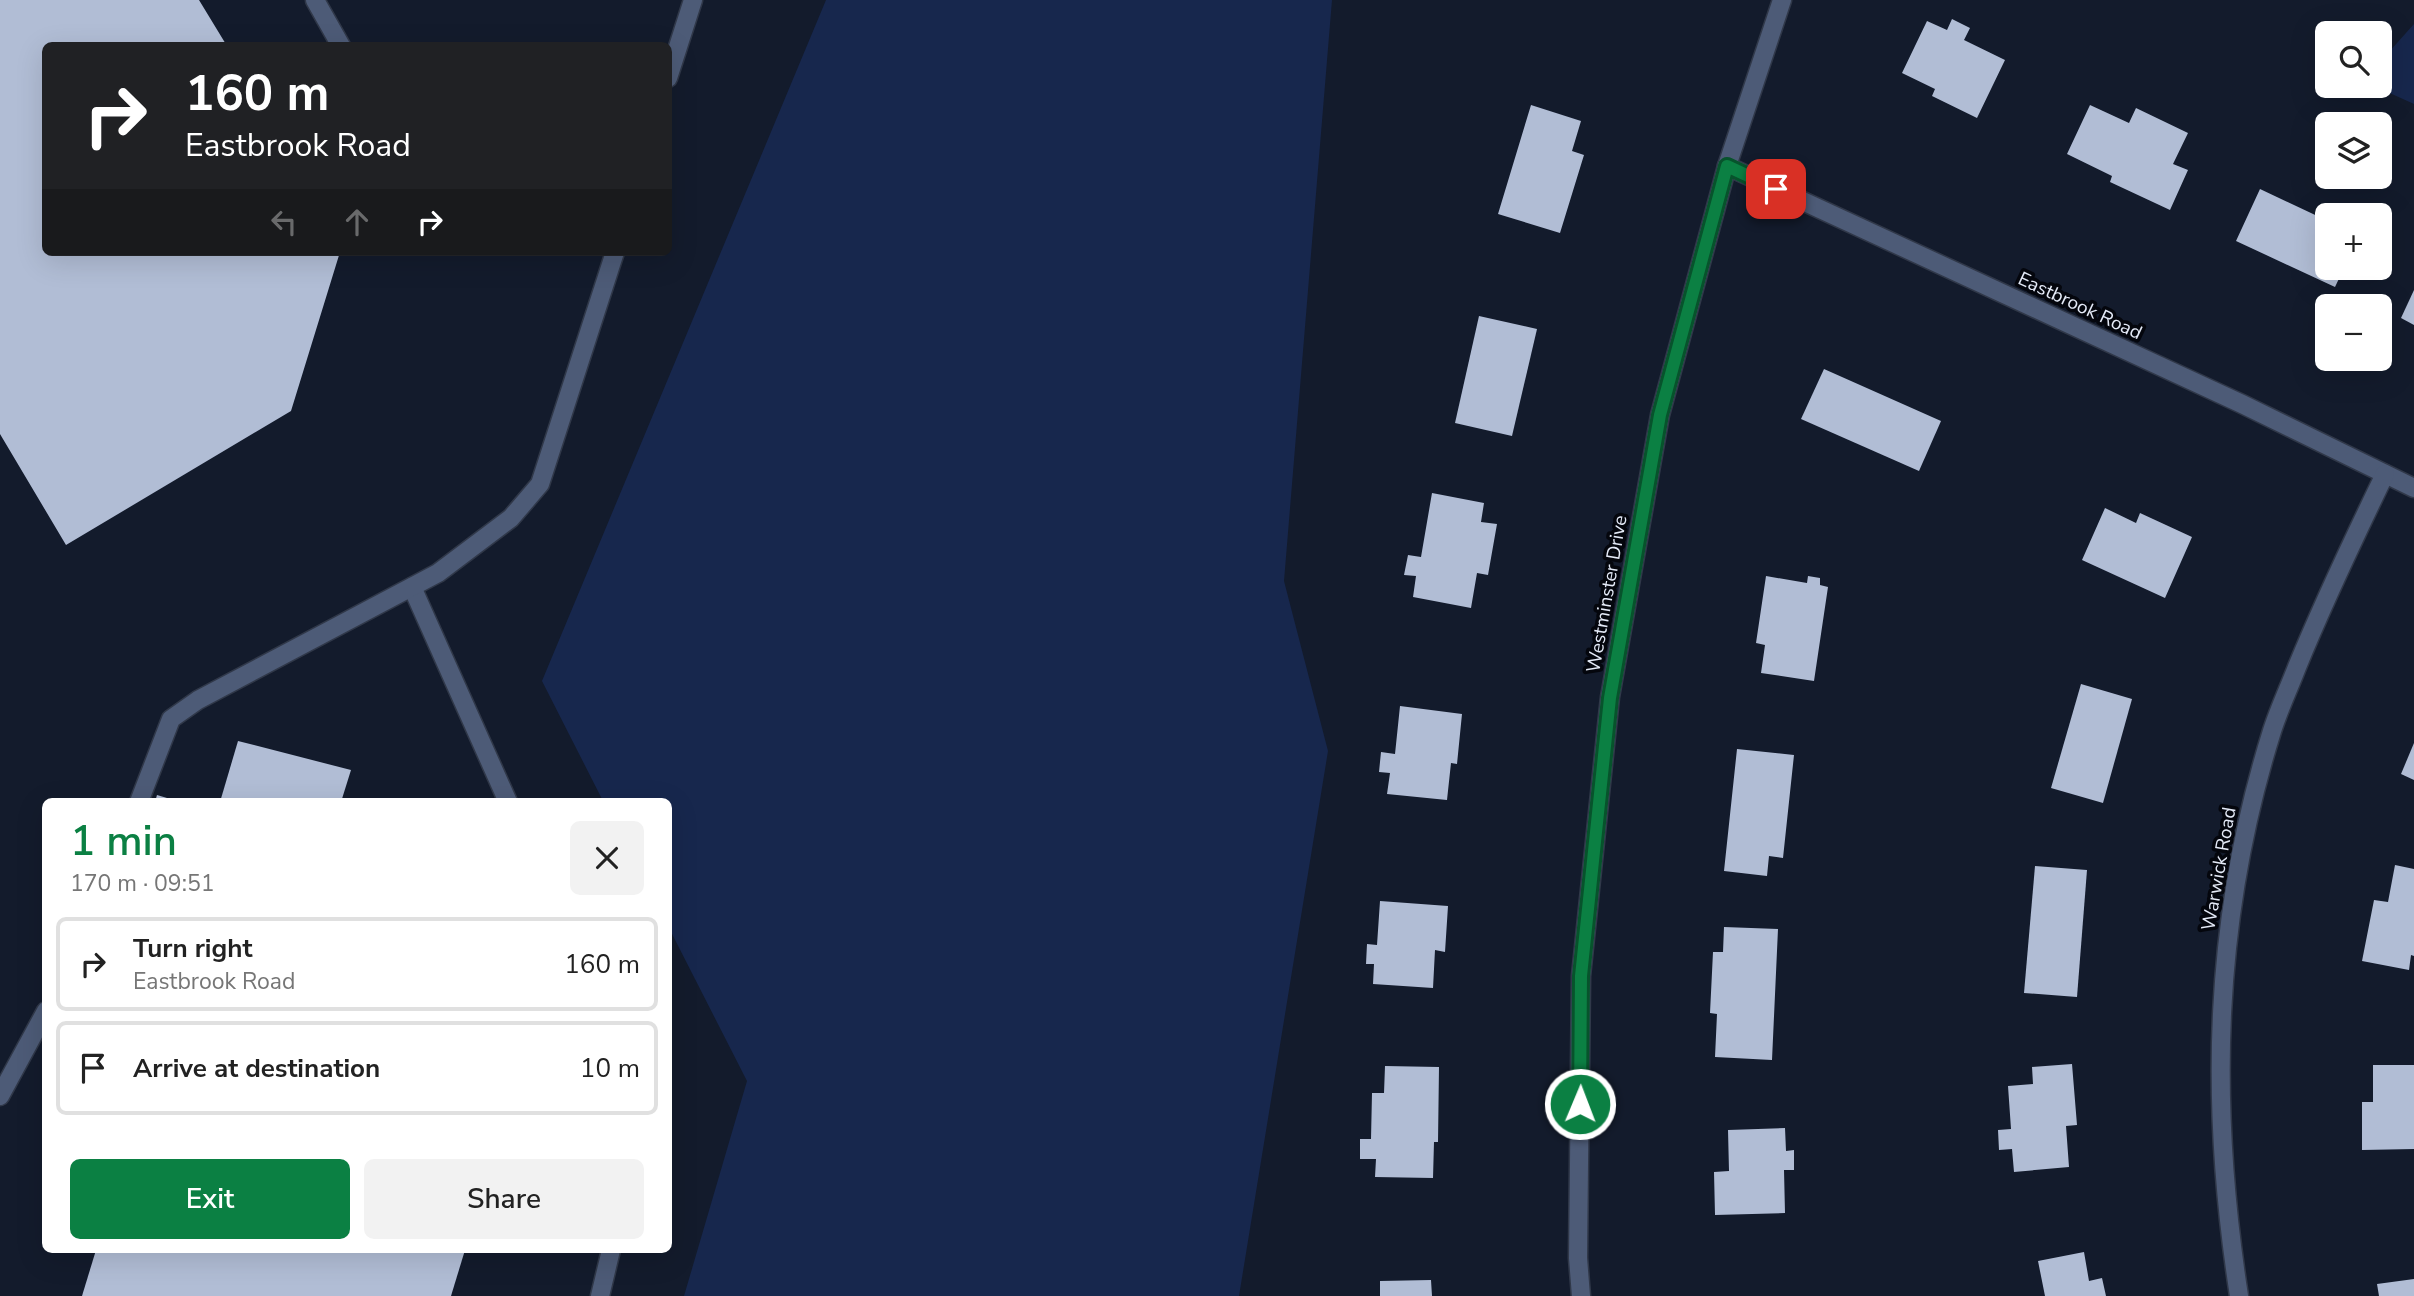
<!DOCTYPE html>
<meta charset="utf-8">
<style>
:root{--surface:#fff;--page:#f2f2f2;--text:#222;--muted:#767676;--line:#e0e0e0;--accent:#0b8043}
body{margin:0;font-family:"Nunito Sans",sans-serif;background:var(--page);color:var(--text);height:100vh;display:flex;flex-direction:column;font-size:26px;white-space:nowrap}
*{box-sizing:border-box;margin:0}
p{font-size:23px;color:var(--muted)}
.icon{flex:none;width:38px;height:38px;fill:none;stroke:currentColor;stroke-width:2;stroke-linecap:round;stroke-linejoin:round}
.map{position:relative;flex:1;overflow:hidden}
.drawer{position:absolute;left:42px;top:798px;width:630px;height:455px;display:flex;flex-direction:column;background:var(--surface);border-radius:10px;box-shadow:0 7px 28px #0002}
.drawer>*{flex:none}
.top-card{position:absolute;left:42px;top:42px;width:630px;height:214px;border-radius:10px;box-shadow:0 7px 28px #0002;background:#202124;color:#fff;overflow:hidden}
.controls{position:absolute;left:2315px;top:21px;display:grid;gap:14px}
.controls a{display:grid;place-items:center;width:77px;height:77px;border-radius:10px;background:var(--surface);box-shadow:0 7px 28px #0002;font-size:35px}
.pin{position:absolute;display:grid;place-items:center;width:60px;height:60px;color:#fff;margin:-30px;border-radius:14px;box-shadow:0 4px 10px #0006}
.me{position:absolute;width:77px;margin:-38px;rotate:1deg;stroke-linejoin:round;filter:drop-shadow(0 0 5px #0008)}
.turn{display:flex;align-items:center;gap:24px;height:147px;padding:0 28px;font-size:32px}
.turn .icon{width:91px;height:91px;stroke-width:2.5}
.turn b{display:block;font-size:49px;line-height:60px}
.lanes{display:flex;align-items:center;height:66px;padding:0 28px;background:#0003;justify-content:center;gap:35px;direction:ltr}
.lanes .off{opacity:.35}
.round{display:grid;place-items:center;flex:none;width:74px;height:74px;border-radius:10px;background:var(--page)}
.headline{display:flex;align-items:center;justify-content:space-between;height:119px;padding:0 28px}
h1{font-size:42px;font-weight:600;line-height:52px;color:var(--accent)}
.button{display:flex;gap:14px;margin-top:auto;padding:14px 28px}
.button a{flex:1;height:80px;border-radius:10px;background:var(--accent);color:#fff;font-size:28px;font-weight:600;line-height:80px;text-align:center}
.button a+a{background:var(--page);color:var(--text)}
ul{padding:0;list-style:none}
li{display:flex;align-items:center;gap:21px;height:94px;margin:0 14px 10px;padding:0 14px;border:4px solid var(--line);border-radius:10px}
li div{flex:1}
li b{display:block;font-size:26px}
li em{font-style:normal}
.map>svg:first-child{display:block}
.green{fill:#17274d}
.building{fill:#b1bdd5}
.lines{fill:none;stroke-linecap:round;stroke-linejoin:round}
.lane-casing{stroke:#303849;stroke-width:21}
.street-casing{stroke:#303849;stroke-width:21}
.lane{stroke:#4d5b77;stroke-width:18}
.street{stroke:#4d5b77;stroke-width:18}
.route-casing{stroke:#07532c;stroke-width:18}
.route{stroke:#0b8043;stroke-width:12}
.labels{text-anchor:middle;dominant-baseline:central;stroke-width:7;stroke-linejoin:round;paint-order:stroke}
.street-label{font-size:19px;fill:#e5ebf8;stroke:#04060d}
</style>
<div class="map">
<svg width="2414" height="1296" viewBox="0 0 2414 1296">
<rect width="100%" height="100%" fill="#131b2c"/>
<g class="green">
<path d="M826 0H1332L1284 581 1328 751 1239 1296H684L747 1081 669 928 668 802 603 801 542 681Z"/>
<path d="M2414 24V104L2374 86H2380V62Z"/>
</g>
<g class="building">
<path d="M0 0H199L227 46H46V252H340L291 411 66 545 0 434Z"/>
<path d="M1952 19 1970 28 1964 40 2005 60 1977 118 1932 96 1935 89 1902 73 1927 21 1947 30Z"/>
<path d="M1531 105 1581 121 1572 151 1584 155 1560 233 1498 214Z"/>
<path d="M2090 105 2129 123 2136 108 2188 133 2173 164 2188 170 2170 210 2110 182 2112 176 2067 154Z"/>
<path d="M2260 189 2328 221V268H2344L2335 287 2236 241Z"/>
<path d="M2414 290V325L2401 318Z"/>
<path d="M1479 316 1537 329 1512 436 1455 423Z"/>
<path d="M1824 369 1941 421 1919 471 1801 419Z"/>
<path d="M1432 493 1484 503 1481 522 1497 524 1488 575 1477 573 1471 608 1413 597 1416 576 1404 575 1408 555 1421 557Z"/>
<path d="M2105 508 2136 523 2140 513 2192 537 2165 598 2082 560Z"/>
<path d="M1766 576 1807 583 1808 576 1820 578V585L1828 587 1814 681 1761 673 1765 645 1756 643Z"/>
<path d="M2081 684 2132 699 2103 803 2051 788Z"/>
<path d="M1400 706 1462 714 1457 764 1451 763 1447 800 1387 794 1390 773 1379 772 1381 752 1395 754Z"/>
<path d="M238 741 351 770 341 802H220Z"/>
<path d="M2414 743V780L2401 774Z"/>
<path d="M1737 749 1794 755 1783 858 1769 856 1767 876 1724 871Z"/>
<path d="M157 795 177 801V802H155Z"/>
<path d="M2395 865 2414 869V956L2411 955 2409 970 2362 961 2374 900 2388 902Z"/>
<path d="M2035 866 2087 870 2077 997 2024 993Z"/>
<path d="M1380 901 1448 906 1445 952 1435 950 1433 988 1373 984 1374 964H1366L1367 944 1377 945Z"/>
<path d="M1724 927 1778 929 1772 1060 1715 1057 1717 1014 1710 1013 1713 952H1723Z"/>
<path d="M2072 1064 2077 1125 2066 1126 2069 1167 2014 1172 2012 1149 1999 1150 1998 1130 2011 1129 2008 1086 2033 1084 2032 1067Z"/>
<path d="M2373 1065H2414V1149L2362 1150V1102H2373Z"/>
<path d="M1385 1066 1439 1067 1438 1142H1434L1433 1178 1375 1177 1376 1159H1360V1139H1371L1372 1093H1384Z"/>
<path d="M1785 1128 1786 1151 1794 1150V1170H1784L1785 1213 1715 1215 1714 1172 1729 1171 1728 1130Z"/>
<path d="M96 1250H465L451 1296H82Z"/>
<path d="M2084 1252 2089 1281 2102 1278 2106 1296H2045L2038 1261Z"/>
<path d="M2414 1279V1296H2379L2377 1284Z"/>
<path d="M1431 1280 1432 1296H1380V1281Z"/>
</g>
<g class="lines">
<defs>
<g id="lane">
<path d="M315 0 341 46"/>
<path d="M668 78 693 0"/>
<path d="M412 587 508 802"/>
<path d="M139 802 171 719 198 700 438 573 511 518 540 484 615 252"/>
<path d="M0 1096 46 1011"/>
<path d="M600 1296 611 1250"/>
</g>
<g id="street">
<path d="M1727 166 2242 404 2414 488"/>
<path d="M1581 1296 1578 1258 1581 976 1610 697 1660 415 1727 166 1782 0"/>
<path d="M2239 1296C2209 1102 2213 919 2272 731 2279 709 2289 688 2297 667 2324 601 2354 538 2385 474"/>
</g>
</defs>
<use href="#lane" class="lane-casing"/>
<use href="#street" class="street-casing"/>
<use href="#lane" class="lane"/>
<use href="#street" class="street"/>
</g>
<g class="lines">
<defs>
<path id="route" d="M1580 1104 1581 976 1610 698 1660 415 1727 166 1776 189"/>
</defs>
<use href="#route" class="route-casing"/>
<use href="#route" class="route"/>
</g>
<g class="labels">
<g class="street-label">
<text transform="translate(2080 306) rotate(25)">Eastbrook Road</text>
<text transform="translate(1607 594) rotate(-80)">Westminster Drive</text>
<text transform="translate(2219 869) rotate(-80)">Warwick Road</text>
</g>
</g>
</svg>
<div class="controls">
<a><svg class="icon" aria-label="search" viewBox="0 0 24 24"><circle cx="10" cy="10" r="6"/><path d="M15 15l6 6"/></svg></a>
<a><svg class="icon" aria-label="layers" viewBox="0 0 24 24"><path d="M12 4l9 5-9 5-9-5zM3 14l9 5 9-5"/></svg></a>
<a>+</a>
<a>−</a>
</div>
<div class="pin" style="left:1776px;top:189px;background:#d93025"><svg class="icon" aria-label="arrive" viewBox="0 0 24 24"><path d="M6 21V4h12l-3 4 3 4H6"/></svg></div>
<svg class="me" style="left:1580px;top:1104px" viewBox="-20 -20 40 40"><circle r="17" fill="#0b8043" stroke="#fff" stroke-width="3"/><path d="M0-11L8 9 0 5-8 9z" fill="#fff"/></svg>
<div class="top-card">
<div class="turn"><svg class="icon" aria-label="right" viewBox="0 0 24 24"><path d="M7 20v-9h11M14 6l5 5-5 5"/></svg><div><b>160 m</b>Eastbrook Road</div></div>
<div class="lanes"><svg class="icon off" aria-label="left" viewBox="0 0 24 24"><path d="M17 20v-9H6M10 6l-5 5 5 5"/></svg><svg class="icon off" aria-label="ahead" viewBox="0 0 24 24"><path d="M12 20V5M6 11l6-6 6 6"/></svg><svg class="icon" aria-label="right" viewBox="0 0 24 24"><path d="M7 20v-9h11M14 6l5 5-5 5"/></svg></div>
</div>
<section class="drawer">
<div class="headline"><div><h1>1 min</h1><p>170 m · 09:51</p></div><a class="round"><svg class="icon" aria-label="close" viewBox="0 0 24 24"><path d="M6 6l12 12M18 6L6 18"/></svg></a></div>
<ul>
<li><svg class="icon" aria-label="right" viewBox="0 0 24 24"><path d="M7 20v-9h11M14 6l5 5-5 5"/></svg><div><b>Turn right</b><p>Eastbrook Road</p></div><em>160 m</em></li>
<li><svg class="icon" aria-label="arrive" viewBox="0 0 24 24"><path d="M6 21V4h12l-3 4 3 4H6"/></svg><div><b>Arrive at destination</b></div><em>10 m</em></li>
</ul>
<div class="button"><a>Exit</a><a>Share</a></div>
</section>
</div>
